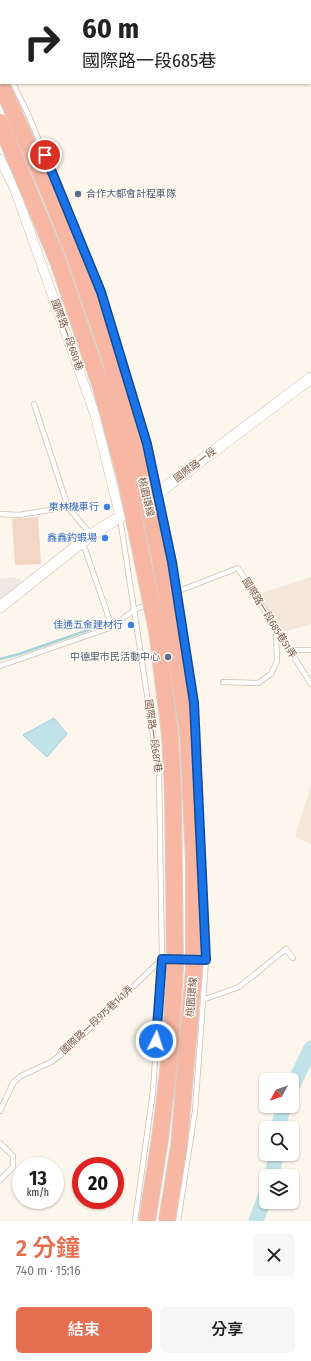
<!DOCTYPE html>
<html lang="zh-TW">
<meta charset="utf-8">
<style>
:root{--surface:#fff;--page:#f6f6f6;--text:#222;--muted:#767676;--accent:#e76f51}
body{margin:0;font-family:"Fira Sans Condensed","Noto Sans TC",sans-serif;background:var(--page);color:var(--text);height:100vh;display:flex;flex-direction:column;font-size:15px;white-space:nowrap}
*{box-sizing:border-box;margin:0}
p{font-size:13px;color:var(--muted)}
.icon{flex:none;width:22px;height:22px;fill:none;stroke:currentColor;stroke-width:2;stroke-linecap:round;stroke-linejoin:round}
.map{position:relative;height:1221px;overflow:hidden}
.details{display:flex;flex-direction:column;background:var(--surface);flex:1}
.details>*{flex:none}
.banner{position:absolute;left:0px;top:0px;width:311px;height:84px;box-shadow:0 1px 3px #0004;background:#fff;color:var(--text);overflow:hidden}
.needle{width:26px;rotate:230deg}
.buttons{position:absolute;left:259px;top:1073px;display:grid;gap:8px}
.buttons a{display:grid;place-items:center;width:40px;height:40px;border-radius:6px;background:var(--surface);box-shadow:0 1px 3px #0004;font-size:20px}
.speed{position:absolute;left:12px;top:1157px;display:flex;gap:8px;font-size:20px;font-weight:700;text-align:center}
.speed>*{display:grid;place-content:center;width:52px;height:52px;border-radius:50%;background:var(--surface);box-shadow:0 1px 3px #0004;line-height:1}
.speed small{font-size:10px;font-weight:400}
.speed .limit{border:6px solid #d22;background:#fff;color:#111}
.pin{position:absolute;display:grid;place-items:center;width:34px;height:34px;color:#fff;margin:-17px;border:2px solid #fff;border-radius:50%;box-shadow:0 1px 4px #0007}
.me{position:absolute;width:44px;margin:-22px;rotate:4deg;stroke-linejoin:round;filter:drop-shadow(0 0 3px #0008)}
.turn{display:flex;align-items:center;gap:14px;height:84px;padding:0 16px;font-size:18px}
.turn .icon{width:52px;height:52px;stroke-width:2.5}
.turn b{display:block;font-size:28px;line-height:34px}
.round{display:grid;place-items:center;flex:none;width:42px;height:42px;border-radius:6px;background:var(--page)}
.summary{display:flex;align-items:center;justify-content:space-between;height:68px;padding:0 16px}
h1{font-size:24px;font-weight:600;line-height:30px;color:var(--accent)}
.primary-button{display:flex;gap:8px;margin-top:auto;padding:8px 16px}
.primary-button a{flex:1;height:46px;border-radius:6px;background:var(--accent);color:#fff;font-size:16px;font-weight:600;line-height:46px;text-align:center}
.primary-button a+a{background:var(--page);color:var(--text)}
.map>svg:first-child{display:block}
.residential{fill:#f5e8da}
.industrial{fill:#efe9e4}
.water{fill:#bfe3e8;stroke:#a5d3da}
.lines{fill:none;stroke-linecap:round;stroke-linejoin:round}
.stream{stroke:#a5d3da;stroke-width:2.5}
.river{stroke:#bfe3e8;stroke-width:15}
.building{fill:#f3d5c3}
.service-casing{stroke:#d1beb0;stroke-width:6}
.minor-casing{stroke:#d1beb0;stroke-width:10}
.tertiary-casing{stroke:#d1beb0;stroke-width:12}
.service{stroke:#fff;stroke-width:4.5}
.minor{stroke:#fff;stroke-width:9}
.tertiary{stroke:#fff;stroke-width:11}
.motorway-bridge-casing{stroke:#dad1cd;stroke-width:18;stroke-linecap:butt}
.motorway-bridge{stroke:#f7b7a3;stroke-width:16}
.route-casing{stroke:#114b97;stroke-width:10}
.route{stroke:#1a73e8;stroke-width:7}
.service-dot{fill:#5c6f8a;stroke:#fffaf3;stroke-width:1.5}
.shop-dot{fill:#3f7fe0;stroke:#fffaf3;stroke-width:1.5}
.labels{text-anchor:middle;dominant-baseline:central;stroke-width:3;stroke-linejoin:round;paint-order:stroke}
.service-label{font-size:10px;fill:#4e5e75;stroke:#fffaf3;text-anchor:start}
.street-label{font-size:10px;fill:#7a5c4d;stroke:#fffaf3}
.shop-label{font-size:10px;fill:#366cbe;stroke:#fffaf3;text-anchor:end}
</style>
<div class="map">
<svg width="311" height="1221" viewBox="0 0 311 1221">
<rect width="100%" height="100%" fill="#fdf6ec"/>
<g class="residential">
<path d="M311 577V624L281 633 259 594Z"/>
<path d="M311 784V845L295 836Z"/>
</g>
<path class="industrial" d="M15 577 22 582 0 599V579Z"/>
<path class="water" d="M54 718 67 734 47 757 23 735Z"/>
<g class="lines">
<path class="stream" d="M0 659 19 654 100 626"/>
<g class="river">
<path d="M292 1087 311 1048"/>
<path d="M278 1128 284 1106"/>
<path d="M272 1176 276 1154"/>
<path d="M256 1221 266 1194"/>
</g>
</g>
<path class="building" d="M38 517 41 564 15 565 12 519Z"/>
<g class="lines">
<defs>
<g id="service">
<path d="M0 57 1 59"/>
<path d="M13 83 28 114 101 292 147 444 172 562 194 703 196 733"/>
<path d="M34 404 68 507 91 535"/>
<path d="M0 514 19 515 68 507"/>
<path d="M120 518 159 773 162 959 153 1091 135 1221"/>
<path d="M83 543 112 627"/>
<path d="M176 592 238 568 311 684"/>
<path d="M290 650H311"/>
<path d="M0 666 112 627 134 610 149 604"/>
<path d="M223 682 258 683 271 674 277 661 276 630"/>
<path d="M162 959 206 960 202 864"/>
<path d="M205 999 239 987 286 949 293 958"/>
<path d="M0 1111 13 1083 21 1076 51 1062 66 1051 162 959"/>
<path d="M0 1143 13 1156V1167L0 1180"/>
<path d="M178 1221 195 1111 206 960"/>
</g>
<path id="minor" d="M0 159 14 187 95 415 120 516"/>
<path id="tertiary" d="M0 607 91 535 158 493 311 378"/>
</defs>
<use href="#service" class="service-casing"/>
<use href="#minor" class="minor-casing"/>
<use href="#tertiary" class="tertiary-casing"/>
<use href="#service" class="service"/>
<use href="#minor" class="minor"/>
<use href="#tertiary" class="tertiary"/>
<defs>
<g id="motorway-bridge">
<path d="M0 82 49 192 74 254 108 352 142 477 160 558 172 627 188 733 194 861V969L179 1146 167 1221"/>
<path d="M0 122 58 261 101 387 126 480 157 631 170 735 173 793 175 967 170 1055 160 1139 147 1221"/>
</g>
</defs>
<use href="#motorway-bridge" class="motorway-bridge-casing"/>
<use href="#motorway-bridge" class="motorway-bridge"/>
</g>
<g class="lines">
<defs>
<path id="route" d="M45 155 101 292 147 444 172 562 194 703 206 960 162 959 156 1041"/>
</defs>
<use href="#route" class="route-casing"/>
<use href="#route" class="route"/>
</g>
<g class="service-dot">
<circle cx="78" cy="194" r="4"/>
<circle cx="168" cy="657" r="4"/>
</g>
<g class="shop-dot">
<circle cx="107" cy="507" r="4"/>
<circle cx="105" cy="538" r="4"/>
<circle cx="131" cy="625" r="4"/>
</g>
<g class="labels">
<g class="service-label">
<text x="86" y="194">合作大都會計程車隊</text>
<text x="160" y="657" text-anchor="end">中德里市民活動中心</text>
</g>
<g class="street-label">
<text transform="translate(67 335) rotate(70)">國際路一段680巷</text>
<text transform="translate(195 465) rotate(-37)">國際路一段</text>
<text transform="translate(146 497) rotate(77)">桃園環線</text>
<text transform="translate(269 618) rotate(58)">國際路一段685巷51弄</text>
<text transform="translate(153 736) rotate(82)">國際路一段687巷</text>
<text transform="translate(192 997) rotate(-85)">桃園環線</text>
<text transform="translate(97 1020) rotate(-43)">國際路一段975巷141弄</text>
</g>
<g class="shop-label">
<text x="99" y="507">東林機車行</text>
<text x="97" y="538">鑫鑫釣蝦場</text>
<text x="123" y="625">佳通五金建材行</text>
</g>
</g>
</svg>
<div class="buttons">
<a><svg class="needle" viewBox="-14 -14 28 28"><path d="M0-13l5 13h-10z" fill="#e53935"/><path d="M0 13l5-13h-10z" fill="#767676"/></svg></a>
<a><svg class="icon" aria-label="search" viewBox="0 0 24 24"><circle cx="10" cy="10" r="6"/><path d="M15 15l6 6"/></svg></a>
<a><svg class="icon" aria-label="layers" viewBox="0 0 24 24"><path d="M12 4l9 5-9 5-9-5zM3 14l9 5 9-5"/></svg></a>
</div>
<div class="speed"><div>13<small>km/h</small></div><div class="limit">20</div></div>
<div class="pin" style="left:45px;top:155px;background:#d93025"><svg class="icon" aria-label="arrive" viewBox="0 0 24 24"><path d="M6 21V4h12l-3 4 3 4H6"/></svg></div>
<svg class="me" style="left:156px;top:1041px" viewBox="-20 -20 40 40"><circle r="17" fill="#1a73e8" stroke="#fff" stroke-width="3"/><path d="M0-11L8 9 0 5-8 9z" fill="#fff"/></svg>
<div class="banner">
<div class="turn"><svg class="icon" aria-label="right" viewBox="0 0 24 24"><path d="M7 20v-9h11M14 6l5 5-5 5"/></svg><div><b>60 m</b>國際路一段685巷</div></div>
</div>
</div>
<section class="details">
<div class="summary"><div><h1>2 分鐘</h1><p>740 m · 15:16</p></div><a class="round"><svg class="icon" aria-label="close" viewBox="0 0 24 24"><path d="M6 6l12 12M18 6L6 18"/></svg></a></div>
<div class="primary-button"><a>結束</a><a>分享</a></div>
</section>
